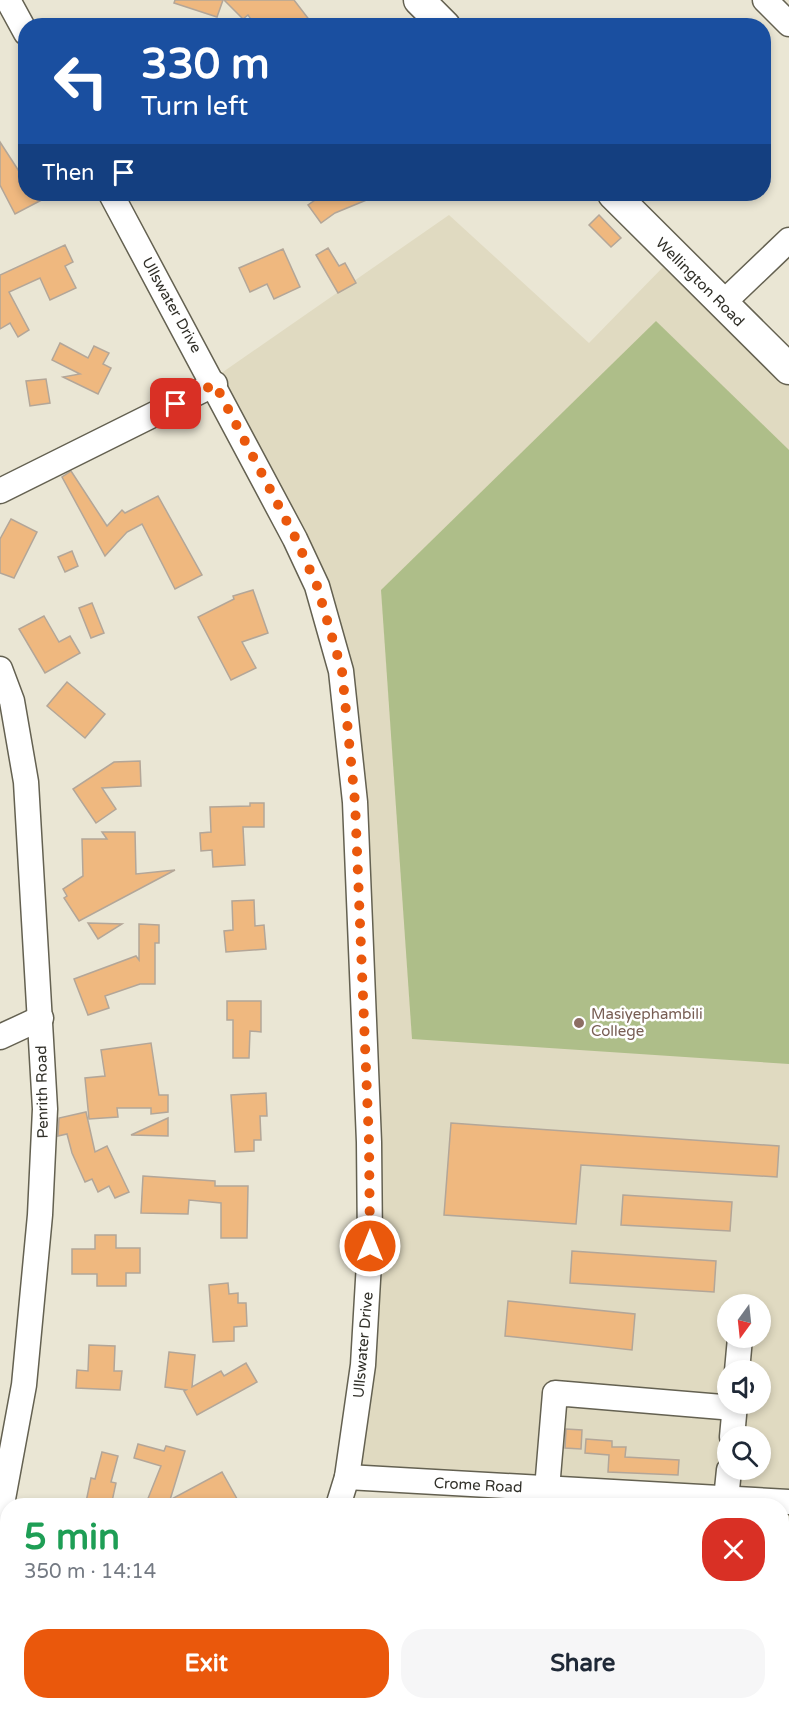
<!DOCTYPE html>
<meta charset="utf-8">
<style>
:root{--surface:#fff;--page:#f6f6f7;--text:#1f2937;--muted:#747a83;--accent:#ea580c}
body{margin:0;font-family:"Varela Round",sans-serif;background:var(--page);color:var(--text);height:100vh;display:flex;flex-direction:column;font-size:22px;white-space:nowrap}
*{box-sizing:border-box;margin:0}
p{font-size:20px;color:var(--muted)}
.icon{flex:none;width:33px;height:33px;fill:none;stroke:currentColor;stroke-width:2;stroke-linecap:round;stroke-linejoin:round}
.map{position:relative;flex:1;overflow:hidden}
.sheet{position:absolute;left:0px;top:1498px;width:789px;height:212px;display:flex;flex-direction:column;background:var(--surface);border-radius:24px 24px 0 0;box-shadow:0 3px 9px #0003}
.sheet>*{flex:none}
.hud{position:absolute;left:18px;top:18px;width:753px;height:183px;border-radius:24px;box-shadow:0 3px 9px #0003;background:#1a4fa0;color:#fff;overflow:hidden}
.needle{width:39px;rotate:195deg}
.buttons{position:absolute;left:717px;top:1294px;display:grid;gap:12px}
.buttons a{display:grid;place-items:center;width:54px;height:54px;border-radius:50%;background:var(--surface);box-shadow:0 3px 9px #0003;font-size:30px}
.pin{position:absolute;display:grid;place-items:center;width:51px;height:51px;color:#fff;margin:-26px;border-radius:12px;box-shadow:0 3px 9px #0006}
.me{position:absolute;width:66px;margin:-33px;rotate:0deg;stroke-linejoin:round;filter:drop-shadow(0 0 4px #0008)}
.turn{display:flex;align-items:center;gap:21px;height:126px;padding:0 24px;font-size:27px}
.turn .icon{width:78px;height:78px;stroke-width:2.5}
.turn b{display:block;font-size:42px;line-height:51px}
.then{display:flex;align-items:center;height:57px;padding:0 24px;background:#0003;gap:12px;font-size:22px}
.round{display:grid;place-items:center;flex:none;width:63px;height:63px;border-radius:24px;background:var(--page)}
.overview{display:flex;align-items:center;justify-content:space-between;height:102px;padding:0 24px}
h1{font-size:36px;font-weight:800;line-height:45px;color:#1e9e55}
.primary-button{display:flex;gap:12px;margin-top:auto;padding:12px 24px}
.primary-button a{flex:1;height:69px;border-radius:24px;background:var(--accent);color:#fff;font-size:24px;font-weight:800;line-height:69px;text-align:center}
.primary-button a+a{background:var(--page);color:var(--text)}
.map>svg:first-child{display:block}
.built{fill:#e0dac1;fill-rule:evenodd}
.green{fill:#aebe89}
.building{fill:#efb87f;stroke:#b3a698;stroke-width:1.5}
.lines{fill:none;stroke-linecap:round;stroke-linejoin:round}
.minor-casing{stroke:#646151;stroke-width:27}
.major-casing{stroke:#646151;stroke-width:33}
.minor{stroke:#fff;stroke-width:24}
.major{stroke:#fff;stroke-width:30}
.route{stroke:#ea580c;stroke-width:10;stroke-dasharray:0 18}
.education-dot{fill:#8d6e63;stroke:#fff;stroke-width:2}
.labels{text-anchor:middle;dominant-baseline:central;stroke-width:5;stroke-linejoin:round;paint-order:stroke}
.street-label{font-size:15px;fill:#302f28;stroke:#fff}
.education-label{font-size:15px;fill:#785e54;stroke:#fff;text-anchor:start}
</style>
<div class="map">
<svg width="789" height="1709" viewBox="0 0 789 1709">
<rect width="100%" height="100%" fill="#eae6d4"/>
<path class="built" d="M449 215 589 343 667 263 789 384V1498L353 1473 369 1366 351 674 220 374ZM728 1305H760V1338H728ZM728 1371H760V1404H728ZM728 1437H760V1470H728Z"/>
<path class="green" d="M656 321 789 450V1064L412 1039 381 590Z"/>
<g class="building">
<path d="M175 0H223L217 17 174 3Z"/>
<path d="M224 0H294L314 26H256L248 15 243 19Z"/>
<path d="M0 142 26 182V194H53L15 214 0 185Z"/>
<path d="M324 194H381L335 213 321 223 308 205Z"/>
<path d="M599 215 621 238 611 247 589 225Z"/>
<path d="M65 245 73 262 65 266 76 288 50 300 40 278 9 292 29 330 18 337 10 323 0 329V275Z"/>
<path d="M328 248 339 266 345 263 356 283 338 293 316 255Z"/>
<path d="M283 249 300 287 274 299 267 284 250 292 239 268Z"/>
<path d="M60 343 88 358 94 346 109 353 103 364 111 368 98 394 63 377 80 374 52 360Z"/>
<path d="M46 379 50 403 30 406 26 381Z"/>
<path d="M71 471 107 526 122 510 125 513 158 496 202 575 175 589 142 524 127 532 105 556 62 477Z"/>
<path d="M11 519 37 532 14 578 0 573V539Z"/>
<path d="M72 551 78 566 65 572 58 557Z"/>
<path d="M253 590 268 633 242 642 256 668 231 680 198 617 234 599 233 596Z"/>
<path d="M92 603 104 633 91 638 79 608Z"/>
<path d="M44 616 59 642 70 636 80 653 45 673 19 629Z"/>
<path d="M67 682 105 714 85 738 47 706Z"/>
<path d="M140 761 141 786 102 788 116 809 96 823 73 789 114 762Z"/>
<path d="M250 803H264V827H243L245 865 213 867 212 850 201 851 200 833 211 832 210 807 250 806Z"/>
<path d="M102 832H135L136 874 175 870 79 921 64 898 67 896 63 889 83 876 82 839H107Z"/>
<path d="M254 900 255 926 264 925 266 949 226 952 224 931 233 930 232 901Z"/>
<path d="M88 923 122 924 98 939Z"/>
<path d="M139 924 159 925V943H155V984H140L105 996 109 1008 88 1015 74 979 136 956 139 960Z"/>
<path d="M227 1001H261V1032L250 1031 249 1058H233V1020H227Z"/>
<path d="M151 1043 159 1095H168V1112L151 1114V1108H117L118 1117 89 1119 85 1078 105 1076 101 1050Z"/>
<path d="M266 1093 267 1116H260L261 1140H254V1151L235 1152 231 1095Z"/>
<path d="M86 1112 95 1152 107 1146 129 1192 115 1198 109 1186 98 1192 92 1179 85 1182 72 1153 67 1134 58 1136 59 1118Z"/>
<path d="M168 1118V1136L131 1135Z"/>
<path d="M451 1123 779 1146 777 1177 581 1165 576 1224 444 1215Z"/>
<path d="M143 1176 215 1181V1186H248L247 1238H221V1203L189 1200 188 1214 141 1213Z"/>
<path d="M623 1195 732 1202 730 1231 621 1225Z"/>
<path d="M95 1235H116V1248H140V1273H126V1286H97V1274H72V1249H95Z"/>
<path d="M572 1251 716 1261 714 1292 570 1283Z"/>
<path d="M228 1283 229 1294 238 1293V1303H246L247 1326 234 1327V1341L213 1342 209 1285Z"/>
<path d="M508 1301 635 1314 632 1350 505 1336Z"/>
<path d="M89 1345 115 1346 114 1371H122L120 1390 76 1388 77 1370 88 1371Z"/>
<path d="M169 1352 195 1355 192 1387 221 1371 224 1376 246 1363 257 1382 197 1415 184 1391 186 1390 165 1387Z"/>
<path d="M566 1429 582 1430 581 1449 565 1448Z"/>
<path d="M586 1439 612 1441V1447H626L625 1457 679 1460 678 1475 608 1472 609 1455 585 1453Z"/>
<path d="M138 1444 164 1451 166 1446 185 1451 170 1500 222 1472 241 1506H145L161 1466 134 1458Z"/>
<path d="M102 1452 118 1456 111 1482 116 1483 111 1506 86 1502 91 1478 95 1479Z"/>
</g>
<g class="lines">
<defs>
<g id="minor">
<path d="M8 0 26 33"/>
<path d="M765 0 789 24"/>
<path d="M111 194 295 539 317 586 341 671 355 802 369 1142 370 1246 363 1365 347 1477 338 1506"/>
<path d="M722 304 789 240"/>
<path d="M0 491 215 384"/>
<path d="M0 669 12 701 26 782 45 1109 40 1215 24 1385 0 1515"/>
<path d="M0 1037 41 1018"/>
<path d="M737 1371 740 1338"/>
<path d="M732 1437 735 1404"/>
<path d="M347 1477 789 1502"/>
<path d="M547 1489 555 1393 734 1408"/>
<path d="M726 1499 729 1470"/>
<path d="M0 1680 8 1682"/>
<path d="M75 1702 96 1709"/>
<path d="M282 1709 284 1702"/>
</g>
<g id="major">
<path d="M419 0 445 26"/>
<path d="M613 194 789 369"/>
</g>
</defs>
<use href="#minor" class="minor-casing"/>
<use href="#major" class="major-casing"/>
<use href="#minor" class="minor"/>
<use href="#major" class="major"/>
</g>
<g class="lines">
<path class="route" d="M176 404 215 384 296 539 317 586 342 671 355 802 369 1142 370 1246"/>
</g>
<circle class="education-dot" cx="579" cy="1023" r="6"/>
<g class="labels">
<g class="street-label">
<text transform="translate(700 282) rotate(45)">Wellington Road</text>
<text transform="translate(172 305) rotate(61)">Ullswater Drive</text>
<text transform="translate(42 1092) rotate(-91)">Penrith Road</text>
<text transform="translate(363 1345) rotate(-85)">Ullswater Drive</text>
<text transform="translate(478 1485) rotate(3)">Crome Road</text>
</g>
<g class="education-label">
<text x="591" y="1014">Masiyephambili<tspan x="591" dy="17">College</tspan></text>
</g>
</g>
</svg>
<div class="buttons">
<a><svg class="needle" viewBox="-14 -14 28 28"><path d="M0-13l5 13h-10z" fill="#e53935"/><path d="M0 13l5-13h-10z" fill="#747a83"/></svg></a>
<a><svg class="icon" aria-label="sound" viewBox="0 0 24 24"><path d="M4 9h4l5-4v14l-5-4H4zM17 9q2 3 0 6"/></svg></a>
<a><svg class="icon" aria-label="search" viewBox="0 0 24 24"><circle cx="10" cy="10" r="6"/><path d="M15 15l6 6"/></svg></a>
</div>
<div class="pin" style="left:176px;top:404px;background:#d93025"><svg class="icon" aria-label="arrive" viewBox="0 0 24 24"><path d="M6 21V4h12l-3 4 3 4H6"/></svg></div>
<svg class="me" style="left:370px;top:1246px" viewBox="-20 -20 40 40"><circle r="17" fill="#ea580c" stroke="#fff" stroke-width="3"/><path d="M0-11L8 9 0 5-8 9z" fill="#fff"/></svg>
<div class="hud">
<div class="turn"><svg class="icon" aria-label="left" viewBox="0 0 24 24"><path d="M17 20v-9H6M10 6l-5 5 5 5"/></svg><div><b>330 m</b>Turn left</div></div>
<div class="then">Then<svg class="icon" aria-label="arrive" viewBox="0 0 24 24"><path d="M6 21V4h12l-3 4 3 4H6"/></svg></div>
</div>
<section class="sheet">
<div class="overview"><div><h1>5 min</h1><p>350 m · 14:14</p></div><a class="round" style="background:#d93025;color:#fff"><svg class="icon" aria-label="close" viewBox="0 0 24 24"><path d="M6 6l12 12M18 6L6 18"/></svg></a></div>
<div class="primary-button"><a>Exit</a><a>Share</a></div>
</section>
</div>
